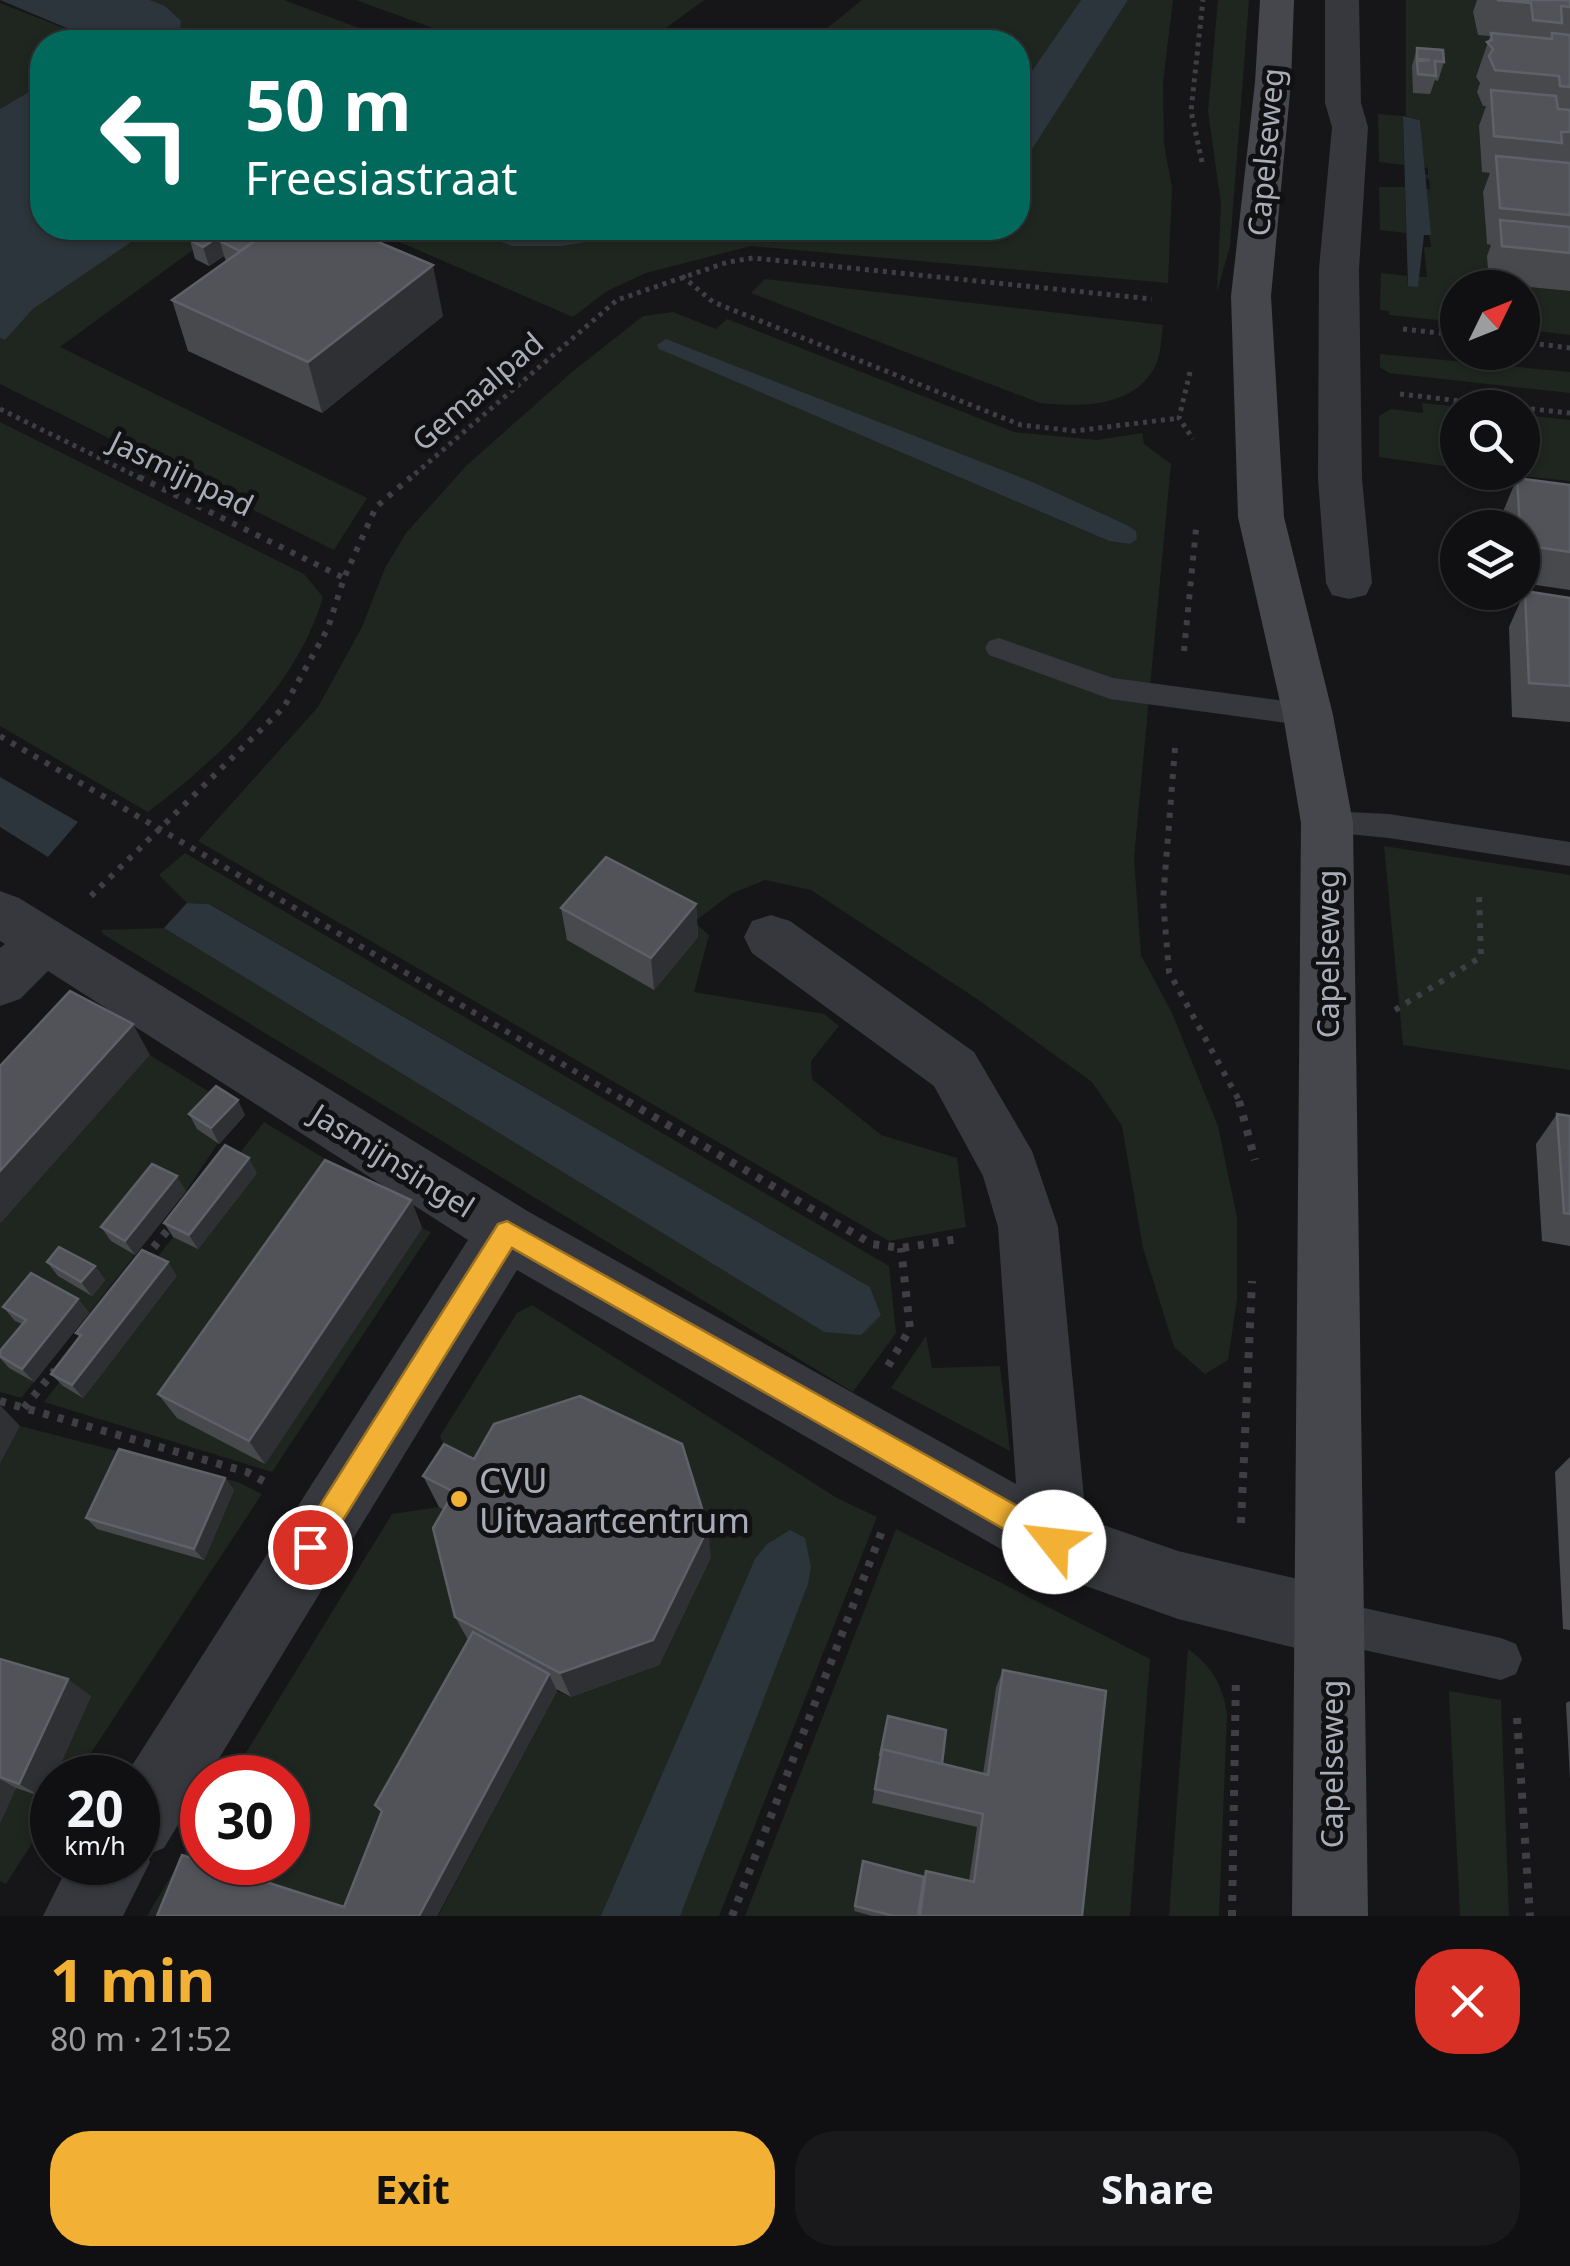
<!DOCTYPE html>
<meta charset="utf-8">
<style>
:root{--surface:#101012;--page:#19191b;--text:#f1f3f6;--muted:#9c9d9f;--line:#303032;--accent:#f2b134}
body{margin:0;font-family:"Noto Sans",sans-serif;background:var(--page);color:var(--text);height:100vh;display:flex;flex-direction:column;font-size:38px;white-space:nowrap}
*{box-sizing:border-box;margin:0}
p{font-size:32px;color:var(--muted)}
.icon{flex:none;width:55px;height:55px;fill:none;stroke:currentColor;stroke-width:2;stroke-linecap:round;stroke-linejoin:round}
.map{position:relative;height:1916px;overflow:hidden}
.panel{display:flex;flex-direction:column;background:var(--surface);flex:1}
.panel>*{flex:none}
.guide{position:absolute;left:30px;top:30px;width:1000px;height:210px;border-radius:40px;box-shadow:0 2px 8px #0004,0 0 0 2px var(--line);background:#00695c;color:#fff;overflow:hidden}
.needle{width:65px;rotate:47deg}
.tools{position:absolute;left:1440px;top:270px;display:grid;gap:20px}
.tools a{display:grid;place-items:center;width:100px;height:100px;border-radius:50%;background:var(--surface);box-shadow:0 2px 8px #0004,0 0 0 2px var(--line);font-size:50px}
.speed{position:absolute;left:30px;top:1755px;display:flex;gap:20px;font-size:50px;font-weight:700;text-align:center}
.speed>*{display:grid;place-content:center;width:130px;height:130px;border-radius:50%;background:var(--surface);box-shadow:0 2px 8px #0004,0 0 0 2px var(--line);line-height:1}
.speed small{font-size:25px;font-weight:400}
.speed .limit{border:15px solid #d22;background:#fff;color:#111}
.pin{position:absolute;display:grid;place-items:center;width:85px;height:85px;color:#fff;margin:-42px;border:5px solid #fff;border-radius:50%;box-shadow:0 2px 10px #0007}
.me{position:absolute;width:110px;margin:-55px;rotate:299deg;stroke-linejoin:round;filter:drop-shadow(0 0 8px #0008)}
.turn{display:flex;align-items:center;gap:35px;height:210px;padding:0 50px;font-size:45px}
.turn .icon{width:130px;height:130px;stroke-width:2.5}
.turn b{display:block;font-size:70px;line-height:85px}
.round{display:grid;place-items:center;flex:none;width:105px;height:105px;border-radius:40px;background:var(--page)}
.headline{display:flex;align-items:center;justify-content:space-between;height:170px;padding:0 50px}
h1{font-size:60px;font-weight:700;line-height:75px;color:var(--accent)}
.action{display:flex;gap:20px;margin-top:auto;padding:20px 50px}
.action a{flex:1;height:115px;border-radius:40px;background:var(--accent);color:#111;font-size:40px;font-weight:700;line-height:115px;text-align:center}
.action a+a{background:var(--page);color:var(--text)}
.map>svg:first-child{display:block}
.green{fill:#1e261f;fill-rule:evenodd}
.water{fill:#2c353c}
.lines{fill:none;stroke-linecap:round;stroke-linejoin:round}
.path-far2{stroke:#3d3f44;stroke-width:5;stroke-dasharray:4 5;stroke-linecap:butt}
.path-far1{stroke:#3d3f44;stroke-width:6;stroke-dasharray:5 8;stroke-linecap:butt}
.path{stroke:#3d3f44;stroke-width:8;stroke-dasharray:6 9;stroke-linecap:butt}
.service{fill:#37383d;fill-rule:evenodd}
.minor{fill:#37383d;fill-rule:evenodd}
.secondary{fill:#45474d;fill-rule:evenodd}
.wall{fill:#47494d}
.shaded-wall{fill:#2f3033}
.building{fill:#525359;stroke:#5f6168;stroke-width:2.5}
.route{fill:#f2b134;stroke:#9d7322;stroke-width:2.5}
.poi-dot{fill:#f2b134;stroke:#111113;stroke-width:4}
.labels{text-anchor:middle;dominant-baseline:central;stroke-width:10;stroke-linejoin:round;paint-order:stroke}
.street-label{font-size:30px;fill:#a8adb8;stroke:#111113}
.near-poi-label{font-size:35px;fill:#a8adb8;stroke:#111113;text-anchor:start}
</style>
<div class="map">
<svg width="1570" height="1916" viewBox="0 0 1570 1916">
<rect width="100%" height="100%" fill="#161618"/>
<g class="green">
<path d="M150 0H284L396 42H180L181 21Z"/>
<path d="M356 0H704L647 42H471Z"/>
<path d="M862 0H1081L1018 91V42H810Z"/>
<path d="M1128 0H1173L1163 82 1164 144 1172 188 1168 283 751 246 646 273 607 291 573 317 367 228H460L512 246H562L678 228H807L945 237 961 228H1018V171Z"/>
<path d="M1218 0H1249L1230 246 1217 292 1221 204 1208 111Z"/>
<path d="M1406 0H1570V17L1477 8 1473 12 1474 20 1519 39 1540 74 1480 75 1476 78 1481 84 1478 96 1546 112 1547 179 1483 193 1487 244 1564 252 1488 256 1489 283 1570 291V335L1523 329 1522 288H1458L1457 322 1389 315V311L1380 310 1381 273 1407 276 1408 286 1418 283V277H1427L1424 247H1431L1423 189H1430L1429 179 1423 178V175H1428V168L1422 167 1420 120 1406 116Z"/>
<path d="M0 3 100 42H42V84L0 109Z"/>
<path d="M1378 114 1403 116 1404 165 1379 162Z"/>
<path d="M1379 187H1405L1406 233 1380 230Z"/>
<path d="M152 228H223L60 347 367 498 334 550 0 384V338L5 340 33 309Z"/>
<path d="M765 279 1163 325C1161 340 1161 359 1152 372 1129 408 1077 407 1040 403L751 293Z"/>
<path d="M673 312 716 329 727 319 1014 432 1097 440 1142 433 1144 444 1171 464 1134 858 1141 955 1172 1013 1218 1126 1237 1218V1299L1228 1360 1205 1374 1174 1347 1143 1248 1122 1126 1092 1082 980 1001 811 890 765 880 731 894 694 922 709 935 694 992 824 1014 839 1026 811 1061 812 1079 881 1135 957 1158 966 1227 889 1241 198 841 318 707 362 627 385 568 406 533 467 465 572 372 643 316ZM680 358 1035 483 1127 525 1136 539 1130 544 1109 541Z"/>
<path d="M1380 354 1570 372V393L1389 373 1380 367Z"/>
<path d="M1422 403 1461 407 1458 408 1457 468 1379 457V416L1391 409 1423 413Z"/>
<path d="M1523 415 1570 420V481L1493 473 1522 472Z"/>
<path d="M0 422 304 574 323 597C297 686 220 757 148 812L0 726Z"/>
<path d="M1384 846 1570 875V1070L1403 1045Z"/>
<path d="M185 853 889 1266 896 1333 853 1392 103 934 101 930 164 928 824 1332 881 1315 870 1287 210 904 187 903 159 875Z"/>
<path d="M150 1055 224 1101 198 1129 218 1143 186 1191 161 1179 112 1241 135 1255 89 1313 43 1287 34 1382 21 1398 0 1392V1224Z"/>
<path d="M264 1122 345 1171 265 1464 422 1228 431 1232 272 1472 44 1402 87 1346 63 1386 83 1397 177 1277 152 1264Z"/>
<path d="M532 1305 837 1498 877 1517 719 1916H438L557 1691 571 1697 659 1665 458 1476 440 1436 517 1313Z"/>
<path d="M926 1336 932 1368 1000 1366 1010 1451 891 1388Z"/>
<path d="M20 1426 238 1482 262 1494 75 1777H54L91 1696 0 1669V1464Z"/>
<path d="M439 1507 468 1522 470 1643 360 1916H147L202 1824V1862H288V1778L231 1777 392 1514Z"/>
<path d="M896 1529 1150 1659 1130 1916H1074L996 1687 981 1790 938 1779 886 1725 872 1802 977 1827 968 1893 862 1868 854 1911 872 1916H745Z"/>
<path d="M1188 1649C1212 1666 1223 1686 1227 1714L1219 1916H1169Z"/>
<path d="M1449 1691 1501 1700 1509 1916H1460Z"/>
<path d="M52 1782V1812L6 1884 0 1881V1823L16 1788 45 1798Z"/>
</g>
<g class="water">
<path d="M0 0H150L165 6 181 21 180 42H100Z"/>
<path d="M1081 0H1128L1018 171V91Z"/>
<path d="M42 84V228H152L33 309 5 340 0 338V109Z"/>
<path d="M1403 116 1420 120 1431 235H1424L1418 287 1408 286Z"/>
<path d="M460 228H678L562 246H512Z"/>
<path d="M666 339 1035 483 1127 525 1136 531 1137 539 1130 544 1109 541 659 349 657 345Z"/>
<path d="M0 777 78 822 48 857 0 827Z"/>
<path d="M187 903 209 904 870 1287 881 1315 861 1335 824 1332 164 928Z"/>
<path d="M790 1530 805 1538 811 1567 808 1584 680 1916H601L755 1559 767 1544Z"/>
</g>
<g class="lines">
<g class="path-far2">
<path d="M1202 162 1191 111 1203 0"/>
<path d="M682 276 713 302 1021 425 1075 431 1179 418"/>
<path d="M1403 329 1458 335"/>
<path d="M1522 342 1570 348"/>
<path d="M1190 372 1179 418 1193 439"/>
<path d="M1400 394 1521 408"/>
<path d="M1522 408 1570 413"/>
<path d="M0 409 144 480"/>
<path d="M408 480 617 300 728 262 753 258 1152 299"/>
</g>
<g class="path-far1">
<path d="M139 477 344 578"/>
<path d="M1184 651 1196 529"/>
<path d="M0 736 631 1104"/>
<path d="M1175 748 1163 900 1169 972 1241 1104"/>
<path d="M91 896 284 707 328 628 344 578 376 507 411 477"/>
<path d="M1395 1010 1481 957 1479 891"/>
</g>
<g class="path">
<path d="M627 1101 872 1244 901 1248 958 1239"/>
<path d="M1239 1101 1255 1160"/>
<path d="M144 1259 171 1226"/>
<path d="M888 1366 910 1329 901 1248"/>
<path d="M0 1401 247 1472 267 1483"/>
<path d="M24 1408 55 1370"/>
<path d="M1241 1523 1252 1281"/>
<path d="M1517 1718 1530 1916"/>
<path d="M732 1916 884 1526"/>
<path d="M1232 1916 1236 1676"/>
</g>
<g class="service">
<path d="M999 638 1113 678 1308 704 1318 707 1323 715 1318 723 1308 726 1110 699 989 655 985 648 989 641Z"/>
<path d="M1327 811 1389 814 1570 842V866L1389 838 1316 831 1312 823 1316 815Z"/>
<path d="M1332 1601 1501 1638 1516 1644 1522 1659 1516 1674 1501 1680 1332 1643 1317 1637 1311 1622 1317 1607Z"/>
</g>
<g class="minor">
<path d="M1325 0H1359L1361 103 1368 127 1359 269 1362 479 1372 583 1366 595 1349 599 1332 595 1326 583 1318 479 1319 269 1332 127 1325 103Z"/>
<path d="M0 891 19 898 529 1212 1016 1484 998 1227 983 1176 934 1086 752 953 744 937 752 921 771 915 790 921 974 1052 1032 1151 1058 1227 1086 1519 1178 1551 1332 1587 1357 1597 1367 1622 1357 1647 1332 1657 1178 1619 1030 1566 517 1270 207 1778H202V1785L164 1848 147 1855 150 1862 123 1916H43L70 1862H138V1778H124L468 1240 48 971 20 999 0 1006V948L5 944 0 941Z"/>
</g>
<path class="secondary" d="M1260 0H1294L1291 82 1271 296 1284 517 1333 715 1353 823 1368 1916H1292L1301 823 1283 715 1238 517 1231 296 1255 82Z"/>
</g>
<g class="wall">
<path d="M1477 0H1570V291L1489 283 1487 256 1491 245 1487 244 1483 192 1490 173 1482 172 1479 126 1486 106H1483L1477 92 1480 83 1476 77 1490 36 1478 35 1473 12Z"/>
<path d="M1417 48 1444 62 1438 81 1435 80 1430 94 1413 93 1412 66Z"/>
<path d="M209 228 443 316 322 413 188 351 172 300 226 261 224 256 209 266 195 259 190 240Z"/>
<path d="M1517 478 1570 485V590L1522 583V528H1503L1502 514Z"/>
<path d="M1525 591 1570 598V722L1512 717 1509 627Z"/>
<path d="M696 904 698 937 654 990 567 940 561 908Z"/>
<path d="M189 1114 245 1115 219 1144 197 1129Z"/>
<path d="M1557 1114 1570 1116V1246L1542 1241 1536 1144Z"/>
<path d="M257 1173 198 1249 173 1237 164 1223Z"/>
<path d="M186 1191 135 1255 111 1241 101 1227Z"/>
<path d="M411 1200 422 1228 265 1464 177 1418 158 1394Z"/>
<path d="M47 1262 95 1266 105 1280 92 1296 58 1276Z"/>
<path d="M177 1276 83 1398 63 1386 51 1374 80 1337 76 1333Z"/>
<path d="M78 1299 89 1313 34 1382 9 1368 0 1358V1351L22 1324 15 1321 3 1307Z"/>
<path d="M1570 1457V1630L1563 1629 1555 1472Z"/>
<path d="M474 1459 711 1557 659 1665 571 1697 556 1689 557 1691 437 1916H157L344 1907 382 1811 468 1640 455 1617 444 1510 439 1507 423 1476Z"/>
<path d="M225 1478 234 1490 204 1560 97 1529 86 1518Z"/>
<path d="M0 1659 91 1696 45 1798 16 1788 0 1823Z"/>
<path d="M1003 1670 1082 1916H872L854 1911 863 1861 924 1877 926 1871 969 1881 977 1827 872 1803 888 1716 942 1764 983 1774 996 1687Z"/>
<path d="M1570 1701V1779L1566 1703Z"/>
</g>
<g class="shaded-wall">
<path d="M232 228H254L220 241 224 256 209 266 203 247Z"/>
<path d="M433 265 443 316 322 413 308 362Z"/>
<path d="M696 904 698 937 654 990 651 958Z"/>
<path d="M133 1024 150 1055 0 1224V1171Z"/>
<path d="M238 1100 245 1115 219 1144 211 1128Z"/>
<path d="M249 1158 257 1173 198 1249 189 1235Z"/>
<path d="M177 1176 186 1191 135 1255 125 1241Z"/>
<path d="M411 1200 422 1228 265 1464 249 1441Z"/>
<path d="M168 1262 177 1276 83 1398 72 1385Z"/>
<path d="M95 1266 105 1280 92 1296 81 1282Z"/>
<path d="M78 1299 89 1313 34 1382 22 1369Z"/>
<path d="M0 1405 20 1426 0 1464Z"/>
<path d="M225 1478 234 1490 204 1560 194 1549Z"/>
<path d="M708 1528 711 1557 659 1665 571 1697 560 1673Z"/>
<path d="M549 1674 557 1691 437 1916H419Z"/>
<path d="M68 1679 91 1696 54 1778H52V1782L45 1798 19 1784Z"/>
<path d="M0 1779 16 1788 0 1823Z"/>
</g>
<g class="building">
<path d="M1497 0H1570V7L1561 6 1562 23 1533 20 1531 3Z"/>
<path d="M1491 33 1552 39V33L1570 35V87L1560 86 1559 76 1495 70 1489 56 1493 49 1487 42 1492 40Z"/>
<path d="M1417 48 1443 50 1444 62 1435 61 1436 76 1418 74 1417 61 1430 60 1417 59Z"/>
<path d="M1491 90 1556 96 1558 109 1570 110V132H1561L1562 143 1494 136Z"/>
<path d="M1496 156 1570 163V215L1500 208Z"/>
<path d="M1500 220 1570 227V253L1502 246Z"/>
<path d="M209 228H232L203 247 190 240Z"/>
<path d="M240 228H273L240 251 220 241Z"/>
<path d="M273 228H345L433 265 308 362 172 300Z"/>
<path d="M1517 478 1570 485V552L1522 545V528H1520Z"/>
<path d="M1525 591 1570 598V686L1529 683Z"/>
<path d="M606 857 696 904 651 958 561 908Z"/>
<path d="M70 991 133 1024 0 1171V1066Z"/>
<path d="M216 1086 238 1100 211 1128 189 1114Z"/>
<path d="M1557 1114 1570 1116V1214L1564 1213Z"/>
<path d="M225 1145 249 1158 189 1235 164 1223Z"/>
<path d="M325 1160 411 1200 249 1441 158 1394Z"/>
<path d="M152 1164 177 1176 125 1241 101 1227Z"/>
<path d="M59 1247 95 1266 81 1282 47 1262Z"/>
<path d="M142 1250 168 1262 72 1385 51 1374 81 1335 76 1333Z"/>
<path d="M31 1273 78 1299 22 1369 0 1356V1351L26 1320 3 1307Z"/>
<path d="M580 1396 682 1444 708 1528 653 1640 560 1673 455 1617 433 1528 454 1492 423 1476 444 1444 474 1459 494 1424Z"/>
<path d="M119 1449 225 1478 194 1549 86 1518Z"/>
<path d="M473 1632 549 1674 419 1916H157L182 1855 344 1907 382 1811 375 1805Z"/>
<path d="M0 1659 68 1679 19 1784 0 1777Z"/>
<path d="M1003 1670 1106 1691 1082 1916H920L926 1871 974 1882 983 1814 875 1789 882 1749 988 1775Z"/>
<path d="M888 1716 946 1730 942 1764 882 1749 880 1756Z"/>
<path d="M863 1861 924 1877 918 1916H894L855 1906Z"/>
</g>
<path class="route" d="M507 1221 1064 1532 1068 1542 1064 1552 1054 1556 1044 1552 512 1248 320 1557 310 1561 300 1557 296 1547 300 1537 498 1224Z"/>
<circle class="poi-dot" cx="459" cy="1499" r="10"/>
<g class="labels">
<g class="street-label">
<text transform="translate(1265 152) rotate(-85)">Capelseweg</text>
<text transform="translate(477 391) rotate(-41)">Gemaalpad</text>
<text transform="translate(182 473) rotate(26)">Jasmijnpad</text>
<text transform="translate(1327 954) rotate(-90)">Capelseweg</text>
<text transform="translate(393 1160) rotate(32)">Jasmijnsingel</text>
<text transform="translate(1331 1764) rotate(-90)">Capelseweg</text>
</g>
<g class="near-poi-label">
<text x="479" y="1479">CVU<tspan x="479" dy="40">Uitvaartcentrum</tspan></text>
</g>
</g>
</svg>
<div class="tools">
<a><svg class="needle" viewBox="-14 -14 28 28"><path d="M0-13l5 13h-10z" fill="#e53935"/><path d="M0 13l5-13h-10z" fill="#9c9d9f"/></svg></a>
<a><svg class="icon" aria-label="search" viewBox="0 0 24 24"><circle cx="10" cy="10" r="6"/><path d="M15 15l6 6"/></svg></a>
<a><svg class="icon" aria-label="layers" viewBox="0 0 24 24"><path d="M12 4l9 5-9 5-9-5zM3 14l9 5 9-5"/></svg></a>
</div>
<div class="speed"><div>20<small>km/h</small></div><div class="limit">30</div></div>
<div class="pin" style="left:310px;top:1547px;background:#d93025"><svg class="icon" aria-label="arrive" viewBox="0 0 24 24"><path d="M6 21V4h12l-3 4 3 4H6"/></svg></div>
<svg class="me" style="left:1054px;top:1542px" viewBox="-20 -20 40 40"><circle r="19" fill="#fff"/><path d="M0-13L10 11 0 6-10 11z" fill="#f2b134"/></svg>
<div class="guide">
<div class="turn"><svg class="icon" aria-label="left" viewBox="0 0 24 24"><path d="M17 20v-9H6M10 6l-5 5 5 5"/></svg><div><b>50 m</b>Freesiastraat</div></div>
</div>
</div>
<section class="panel">
<div class="headline"><div><h1>1 min</h1><p>80 m · 21:52</p></div><a class="round" style="background:#d93025;color:#fff"><svg class="icon" aria-label="close" viewBox="0 0 24 24"><path d="M6 6l12 12M18 6L6 18"/></svg></a></div>
<div class="action"><a>Exit</a><a>Share</a></div>
</section>
